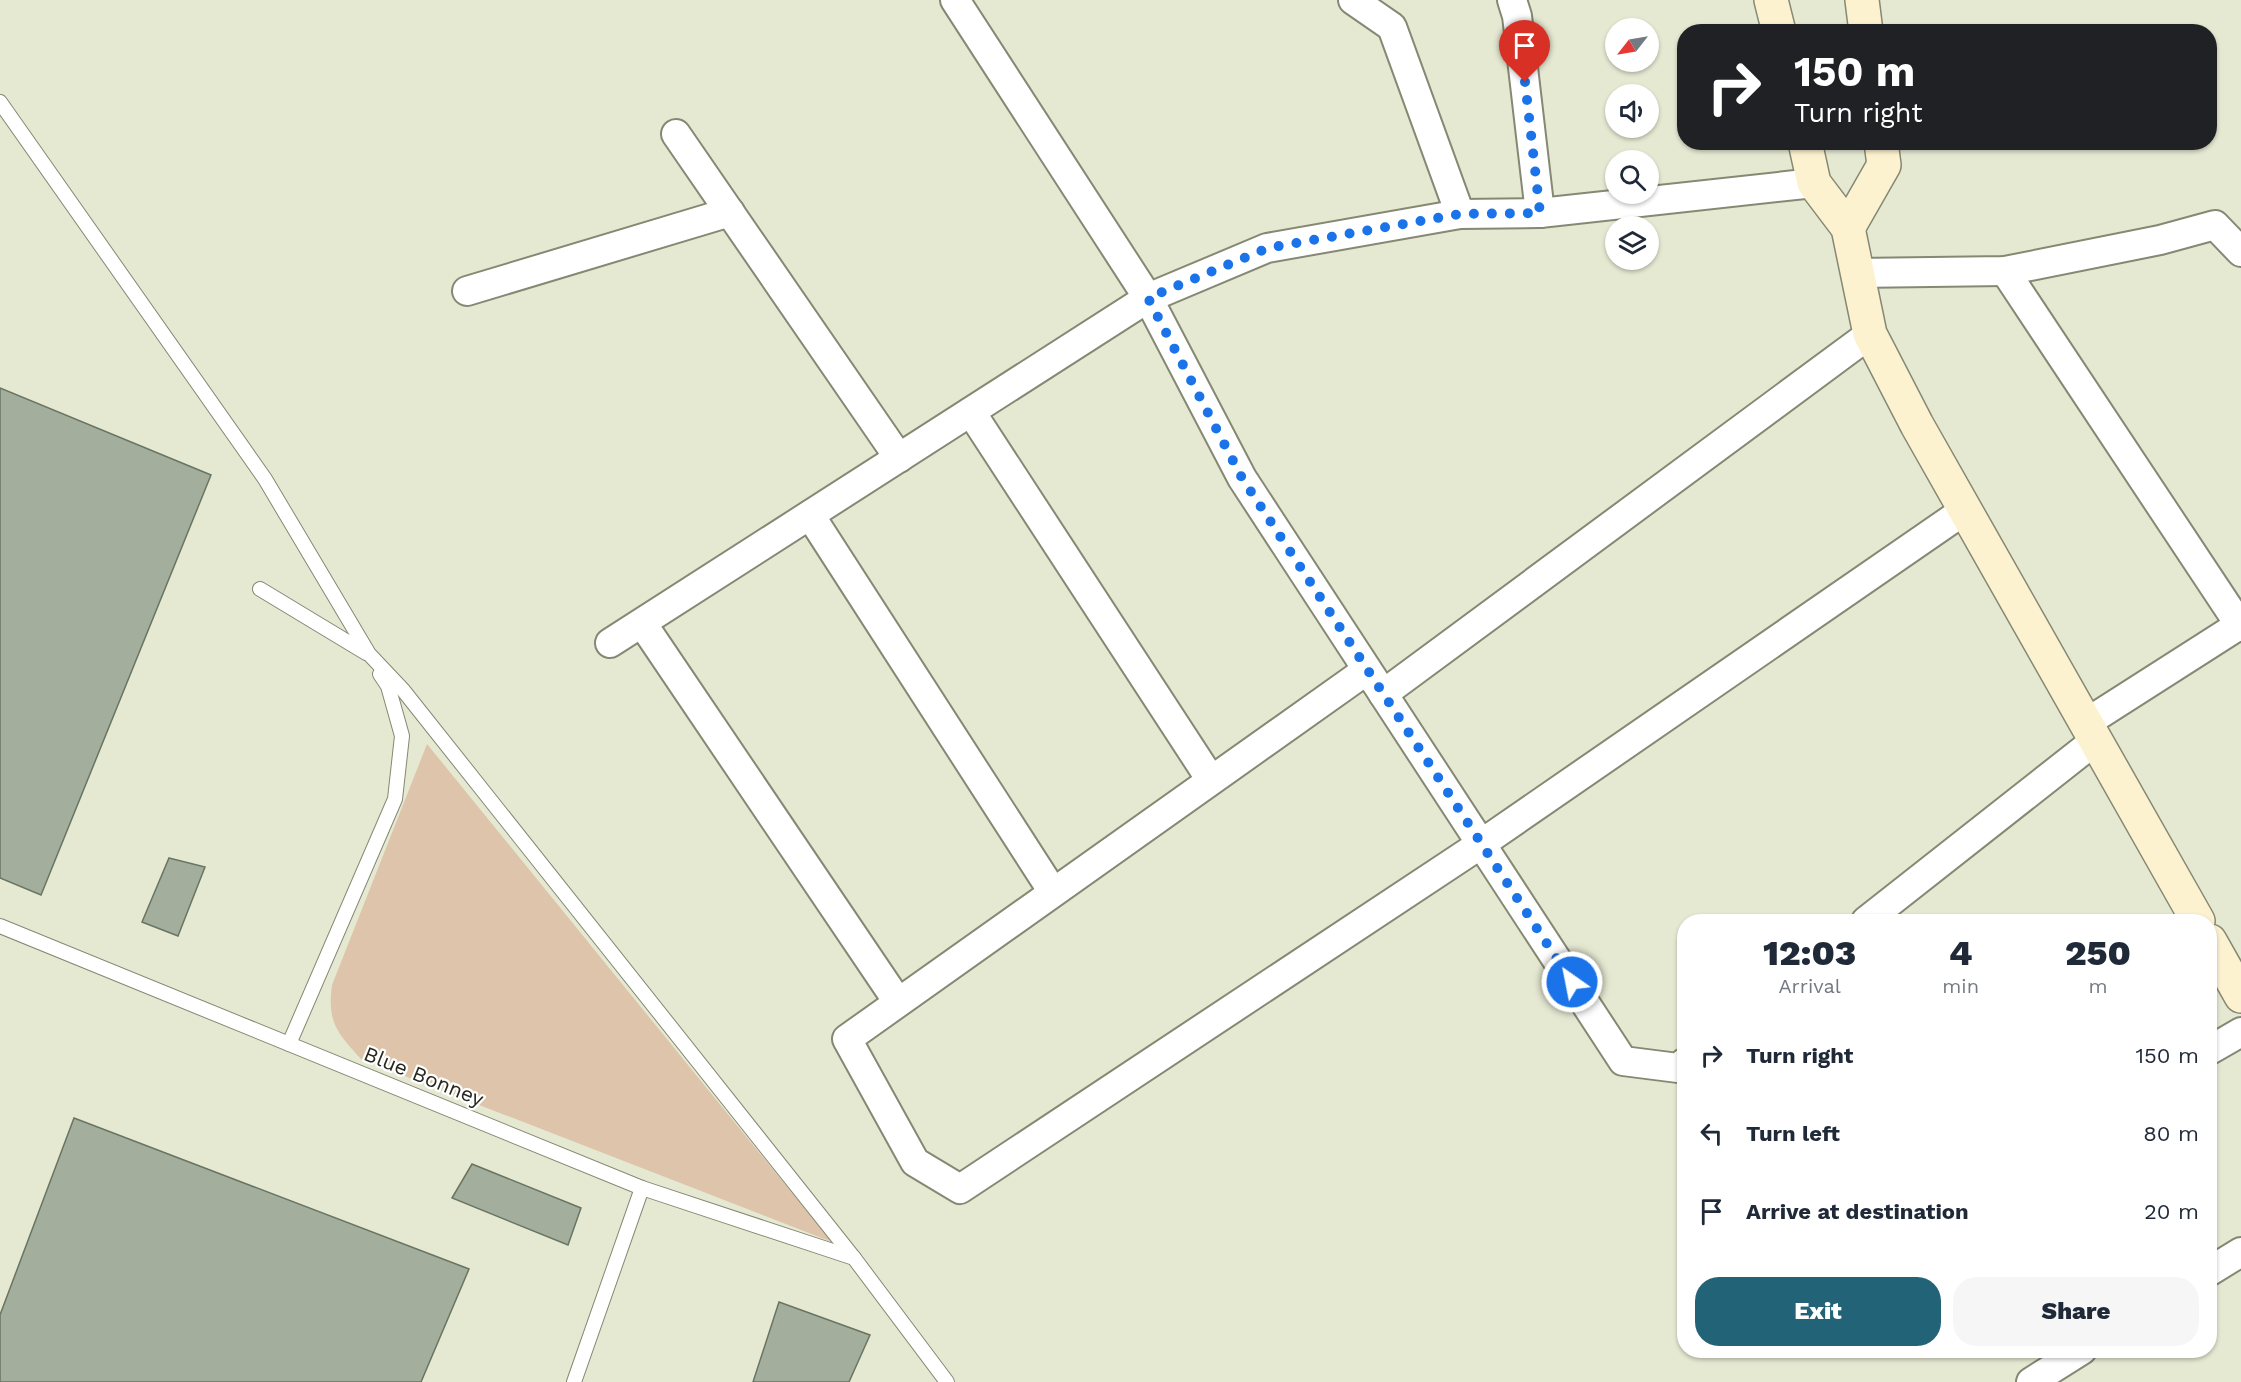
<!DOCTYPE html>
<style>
:root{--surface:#fff;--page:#f6f6f7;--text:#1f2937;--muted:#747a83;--accent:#236378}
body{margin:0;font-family:"Work Sans",sans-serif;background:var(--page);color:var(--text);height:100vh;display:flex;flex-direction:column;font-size:22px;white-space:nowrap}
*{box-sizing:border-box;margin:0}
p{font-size:20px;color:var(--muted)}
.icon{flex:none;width:33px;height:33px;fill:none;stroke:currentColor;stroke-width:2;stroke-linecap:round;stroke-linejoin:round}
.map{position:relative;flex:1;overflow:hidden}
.drawer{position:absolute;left:1677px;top:914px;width:540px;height:444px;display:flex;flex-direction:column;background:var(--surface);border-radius:24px;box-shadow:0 2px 4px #0004}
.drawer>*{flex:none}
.top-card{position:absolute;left:1677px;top:24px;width:540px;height:126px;border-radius:24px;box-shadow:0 2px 4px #0004;background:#202124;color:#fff;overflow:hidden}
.needle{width:39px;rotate:239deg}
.fabs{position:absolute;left:1605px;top:18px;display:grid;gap:12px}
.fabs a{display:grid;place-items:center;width:54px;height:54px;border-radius:50%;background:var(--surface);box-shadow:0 2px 4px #0004;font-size:30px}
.pin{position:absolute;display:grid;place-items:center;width:51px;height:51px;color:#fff;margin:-62px -26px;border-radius:50% 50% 50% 0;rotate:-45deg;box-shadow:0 0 6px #0007}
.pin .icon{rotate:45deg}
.me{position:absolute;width:66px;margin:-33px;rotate:327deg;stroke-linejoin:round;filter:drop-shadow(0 0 4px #0008)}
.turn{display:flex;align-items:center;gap:21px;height:126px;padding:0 18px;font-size:27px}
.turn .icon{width:78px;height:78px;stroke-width:2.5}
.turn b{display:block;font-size:42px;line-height:51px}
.eta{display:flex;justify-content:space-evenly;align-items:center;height:102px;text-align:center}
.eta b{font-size:36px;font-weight:800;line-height:42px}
.action{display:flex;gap:12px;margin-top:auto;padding:12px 18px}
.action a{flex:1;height:69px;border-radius:24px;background:var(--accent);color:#fff;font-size:24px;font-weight:800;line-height:69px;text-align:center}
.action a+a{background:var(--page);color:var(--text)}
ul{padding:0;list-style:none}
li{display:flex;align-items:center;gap:18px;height:78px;padding:0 18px}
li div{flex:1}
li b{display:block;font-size:22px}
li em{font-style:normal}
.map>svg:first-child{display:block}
.green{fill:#ddc4ab}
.building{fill:#a3af9c;stroke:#697463;stroke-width:1.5}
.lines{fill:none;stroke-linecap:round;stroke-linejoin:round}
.service-casing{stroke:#858873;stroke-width:16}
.minor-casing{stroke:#858873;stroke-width:32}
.secondary-casing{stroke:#858873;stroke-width:36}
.service{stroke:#fff;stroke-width:14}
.minor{stroke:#fff;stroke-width:28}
.secondary{stroke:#fdf2d0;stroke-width:33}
.route{stroke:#1a73e8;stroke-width:10;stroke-dasharray:0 18}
.labels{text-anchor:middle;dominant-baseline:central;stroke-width:4.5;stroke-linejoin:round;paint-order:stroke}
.street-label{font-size:21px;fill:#26271f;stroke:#fff}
</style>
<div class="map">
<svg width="2241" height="1382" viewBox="0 0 2241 1382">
<rect width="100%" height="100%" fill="#e6e9d2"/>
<path class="green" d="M427 744 832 1242 361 1059C337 1033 327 1022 332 985Z"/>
<g class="building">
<path d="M0 388 211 475 41 895 0 878Z"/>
<path d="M169 858 205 867 178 936 142 922Z"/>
<path d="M74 1118 469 1269 421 1382H0V1315Z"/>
<path d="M472 1164 581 1208 568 1245 452 1198Z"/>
<path d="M779 1302 870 1335 849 1382H753Z"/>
</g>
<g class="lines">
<defs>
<g id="service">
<path d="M0 102 265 479 369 654 403 690 854 1258"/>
<path d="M260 589 366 653"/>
<path d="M0 926 642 1188 574 1382"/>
<path d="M289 1044 395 799 402 736 388 686 380 674"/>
<path d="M642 1188 854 1258 947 1382"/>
</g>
<g id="minor">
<path d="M955 0 1148 298 1242 478 1623 1061 1678 1068 1684 1063"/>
<path d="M1353 0 1392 27 1460 214"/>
<path d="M1512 0 1517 16 1540 213"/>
<path d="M676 134 899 458"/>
<path d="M2005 271 2241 627"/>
<path d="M1856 273 2005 271 2160 240 2215 225 2241 252"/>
<path d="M467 291 730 212"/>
<path d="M971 412 1211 780"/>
<path d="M810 515 1053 892"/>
<path d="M642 623 898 1002"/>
<path d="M610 643 1148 298 1267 248 1460 214 1540 213 1814 183"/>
<path d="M1367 670 847 1039 915 1162 960 1189 1481 844 1965 510"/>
<path d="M1383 694 1870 334"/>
<path d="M2086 723 2241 624"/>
<path d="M1866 921 2096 740"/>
<path d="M2210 1050 2241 1032"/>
<path d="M2210 1271 2241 1252"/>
<path d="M2031 1382 2082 1350"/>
</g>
<g id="secondary">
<path d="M1771 0 1779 32"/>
<path d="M1862 0 1866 32"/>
<path d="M1805 142 1814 183 1848 228 1870 334 1917 425 2198 921"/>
<path d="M1848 228 1884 165 1881 142"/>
<path d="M2210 941 2241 996"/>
</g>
</defs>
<use href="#service" class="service-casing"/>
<use href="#minor" class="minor-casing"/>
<use href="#secondary" class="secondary-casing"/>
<use href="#service" class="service"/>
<use href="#minor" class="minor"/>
<use href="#secondary" class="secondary"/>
</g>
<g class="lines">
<path class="route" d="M1525 82 1540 213 1460 214 1268 248 1148 298 1242 478 1572 982"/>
</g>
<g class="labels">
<g class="street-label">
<text transform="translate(424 1076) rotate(22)">Blue Bonney</text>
</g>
</g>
</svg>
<div class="fabs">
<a><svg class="needle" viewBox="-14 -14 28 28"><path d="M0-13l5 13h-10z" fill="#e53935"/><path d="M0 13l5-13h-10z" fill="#747a83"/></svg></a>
<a><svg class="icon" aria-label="sound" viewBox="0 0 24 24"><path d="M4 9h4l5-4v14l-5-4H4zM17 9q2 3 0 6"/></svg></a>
<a><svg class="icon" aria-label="search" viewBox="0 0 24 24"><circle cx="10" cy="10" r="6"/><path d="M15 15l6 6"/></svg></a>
<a><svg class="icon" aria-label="layers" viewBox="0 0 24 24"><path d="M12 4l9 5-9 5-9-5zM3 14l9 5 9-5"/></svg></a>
</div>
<div class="pin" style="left:1525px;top:82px;background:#d93025"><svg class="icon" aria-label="arrive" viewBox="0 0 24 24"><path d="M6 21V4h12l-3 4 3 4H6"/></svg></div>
<svg class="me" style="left:1572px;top:982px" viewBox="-20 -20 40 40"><circle r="17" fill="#1a73e8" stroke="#fff" stroke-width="3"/><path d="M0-11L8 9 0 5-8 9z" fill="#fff"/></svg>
<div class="top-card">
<div class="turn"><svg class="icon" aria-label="right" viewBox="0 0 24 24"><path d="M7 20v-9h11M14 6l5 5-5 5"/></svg><div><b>150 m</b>Turn right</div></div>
</div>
<section class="drawer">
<div class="eta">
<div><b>12:03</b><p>Arrival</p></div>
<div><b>4</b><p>min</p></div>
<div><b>250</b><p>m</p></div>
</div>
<ul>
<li><svg class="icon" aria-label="right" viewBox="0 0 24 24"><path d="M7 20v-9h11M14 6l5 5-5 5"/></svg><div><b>Turn right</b></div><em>150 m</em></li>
<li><svg class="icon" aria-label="left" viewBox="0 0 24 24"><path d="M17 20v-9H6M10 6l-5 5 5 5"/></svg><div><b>Turn left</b></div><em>80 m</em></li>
<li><svg class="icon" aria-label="arrive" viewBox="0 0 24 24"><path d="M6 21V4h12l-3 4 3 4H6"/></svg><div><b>Arrive at destination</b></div><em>20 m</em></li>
</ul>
<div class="action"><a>Exit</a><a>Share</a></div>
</section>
</div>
